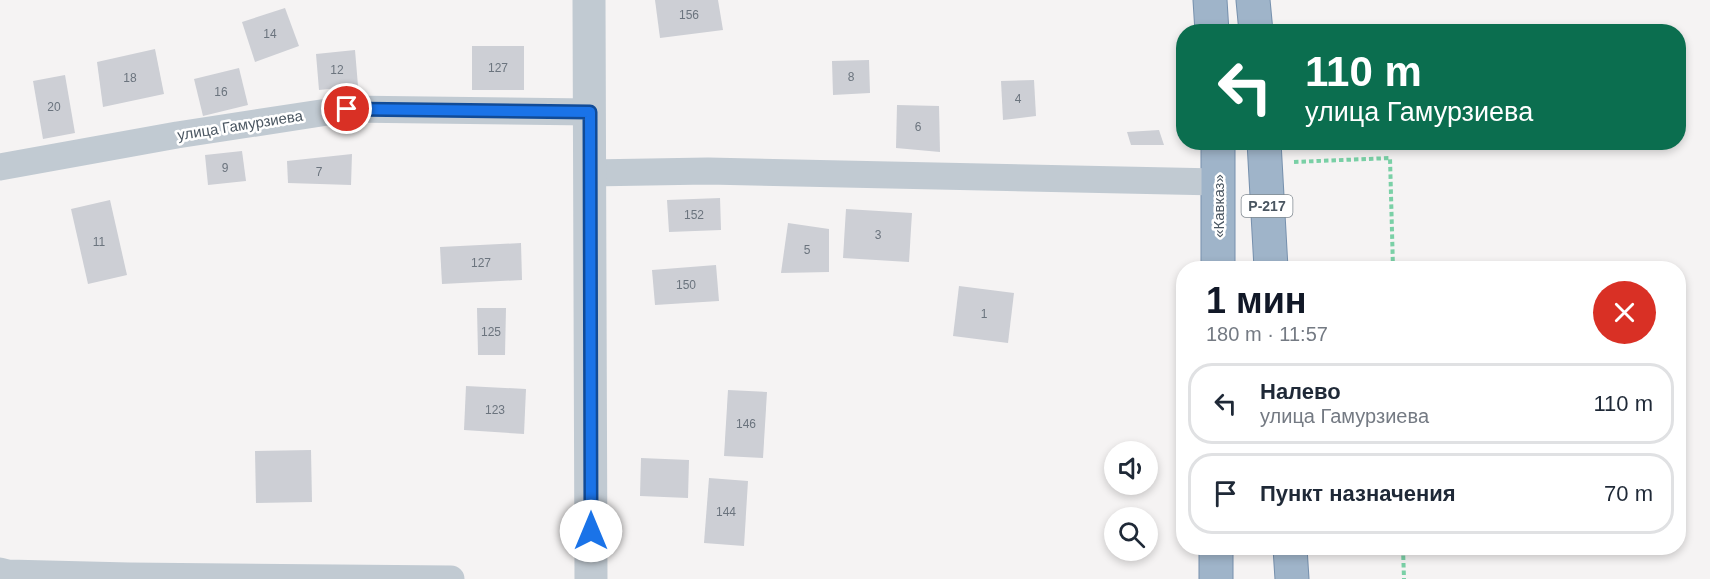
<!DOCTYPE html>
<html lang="ru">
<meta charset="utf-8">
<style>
:root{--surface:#fff;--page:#f6f6f7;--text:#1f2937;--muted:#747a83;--line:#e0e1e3;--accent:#111827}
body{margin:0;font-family:Helvetica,sans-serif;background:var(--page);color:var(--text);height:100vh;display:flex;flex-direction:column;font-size:22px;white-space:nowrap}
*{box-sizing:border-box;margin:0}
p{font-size:20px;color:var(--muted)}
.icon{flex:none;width:33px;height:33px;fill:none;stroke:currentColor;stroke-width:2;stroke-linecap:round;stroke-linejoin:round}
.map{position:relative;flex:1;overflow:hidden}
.side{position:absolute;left:1176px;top:261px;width:510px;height:294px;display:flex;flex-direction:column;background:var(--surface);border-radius:24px;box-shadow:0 3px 9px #0003}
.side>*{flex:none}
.hud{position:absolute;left:1176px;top:24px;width:510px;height:126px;border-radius:24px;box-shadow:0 3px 9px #0003;background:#0b6e4f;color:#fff;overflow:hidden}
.fabs{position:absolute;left:1104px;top:441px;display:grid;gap:12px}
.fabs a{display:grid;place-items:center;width:54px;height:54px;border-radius:50%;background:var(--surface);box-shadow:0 3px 9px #0003;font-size:30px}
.pin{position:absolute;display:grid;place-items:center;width:51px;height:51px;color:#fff;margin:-26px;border:3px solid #fff;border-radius:50%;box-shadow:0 2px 6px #0007}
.me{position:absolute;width:66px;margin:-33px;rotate:0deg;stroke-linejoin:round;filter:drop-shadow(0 0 4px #0008)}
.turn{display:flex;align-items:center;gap:21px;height:126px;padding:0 30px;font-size:27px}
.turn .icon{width:78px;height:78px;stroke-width:2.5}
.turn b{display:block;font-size:42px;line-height:51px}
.round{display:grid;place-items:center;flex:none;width:63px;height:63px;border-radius:32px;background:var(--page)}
.headline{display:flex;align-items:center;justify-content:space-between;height:102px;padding:0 30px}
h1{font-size:36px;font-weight:600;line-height:45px;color:var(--accent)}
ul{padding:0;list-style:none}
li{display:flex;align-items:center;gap:18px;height:81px;margin:0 12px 9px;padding:0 18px;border:3px solid var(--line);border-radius:24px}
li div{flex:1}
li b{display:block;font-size:22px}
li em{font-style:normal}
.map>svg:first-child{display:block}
.building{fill:#cdcfd5}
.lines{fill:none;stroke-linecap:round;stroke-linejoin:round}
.trunk-casing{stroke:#7690ad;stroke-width:35}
.path{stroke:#7ad0a6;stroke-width:4;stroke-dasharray:4.5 3;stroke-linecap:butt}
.minor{stroke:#c1cad2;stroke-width:27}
.tertiary{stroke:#c1cad2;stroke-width:33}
.trunk{stroke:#9fb4c9;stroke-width:33}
.route-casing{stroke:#114b97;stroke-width:15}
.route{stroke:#1a73e8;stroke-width:10}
.labels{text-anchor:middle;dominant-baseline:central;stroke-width:5;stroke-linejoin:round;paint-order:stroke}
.number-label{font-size:12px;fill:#6b747e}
.shield{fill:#fff;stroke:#808990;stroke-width:1.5}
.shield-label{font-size:14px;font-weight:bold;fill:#4a5661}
.street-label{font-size:15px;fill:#4a5661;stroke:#fff}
</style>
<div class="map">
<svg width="1710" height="579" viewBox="0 0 1710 579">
<rect width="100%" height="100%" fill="#f5f3f3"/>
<g class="building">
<path d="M655 0H718L723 30 660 38Z"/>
<path d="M285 8 299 46 255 62 242 22Z"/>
<rect x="472" y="46" width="52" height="44"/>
<path d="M155 49 164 94 103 107 97 62Z"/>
<path d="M355 50 358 86 319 90 316 54Z"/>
<path d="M869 60 870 93 833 95 832 61Z"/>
<path d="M239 68 248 105 203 116 194 79Z"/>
<path d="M65 75 75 133 43 139 33 81Z"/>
<path d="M1034 80 1036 116 1003 120 1001 81Z"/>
<path d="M897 105 939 106 940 152 896 148Z"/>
<path d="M1159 130 1164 145H1131L1127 132Z"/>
<path d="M242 151 246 181 208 185 205 155Z"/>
<path d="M352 154 351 185 288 183 287 161Z"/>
<path d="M720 198 721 230 669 232 667 200Z"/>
<path d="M110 200 127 275 88 284 71 209Z"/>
<path d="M846 209 912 213 909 262 843 258Z"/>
<path d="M788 223 829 229V272L781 273Z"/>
<path d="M521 243 522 280 442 284 440 247Z"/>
<path d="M716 265 719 301 655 305 652 270Z"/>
<path d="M959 286 1014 293 1008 343 953 336Z"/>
<path d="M477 308H506L505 355H478Z"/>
<path d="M466 386 526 389 524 434 464 430Z"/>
<path d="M728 390 767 392 763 458 724 456Z"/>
<path d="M311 450 312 502 256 503 255 451Z"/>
<path d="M641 458 689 460 688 498 640 496Z"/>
<path d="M709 478 748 481 744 546 704 543Z"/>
</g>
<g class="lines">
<defs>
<g id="trunk">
<path d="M1210 0 1212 32"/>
<path d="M1253 0 1256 32"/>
<path d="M1264 142 1271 268"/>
<path d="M1218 268V142"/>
<path d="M1290 548 1292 579"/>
<path d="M1216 579V548"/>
</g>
</defs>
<use href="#trunk" class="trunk-casing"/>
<g class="path">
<path d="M1294 162 1390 158 1393 268"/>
<path d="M1403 548 1404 579"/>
</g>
<g class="minor">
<path d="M0 167 177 135 347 109 590 112"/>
<path d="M590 173 708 171 1218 182"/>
<path d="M0 571 8 573 129 576 451 579"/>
</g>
<path class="tertiary" d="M589 0 591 579"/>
<use href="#trunk" class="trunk"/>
</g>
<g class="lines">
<defs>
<path id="route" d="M347 109 590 112 591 531"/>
</defs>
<use href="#route" class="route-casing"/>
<use href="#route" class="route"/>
</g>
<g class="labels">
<g class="number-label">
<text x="689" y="15">156</text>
<text x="270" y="34">14</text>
<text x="498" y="68">127</text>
<text x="337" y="70">12</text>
<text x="851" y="77">8</text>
<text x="130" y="78">18</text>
<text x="221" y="92">16</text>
<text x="1018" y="99">4</text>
<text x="54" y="107">20</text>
<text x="918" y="127">6</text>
<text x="225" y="168">9</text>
<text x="319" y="172">7</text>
<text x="694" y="215">152</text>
<text x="878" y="235">3</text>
<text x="99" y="242">11</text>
<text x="807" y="250">5</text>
<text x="481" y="263">127</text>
<text x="686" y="285">150</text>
<text x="984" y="314">1</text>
<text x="491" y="332">125</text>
<text x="495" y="410">123</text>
<text x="746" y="424">146</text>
<text x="726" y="512">144</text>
</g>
<rect class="shield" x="1241.5" y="195" width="51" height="22" rx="4.5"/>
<g class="shield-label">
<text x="1267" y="206">Р-217</text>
</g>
<g class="street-label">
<text transform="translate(240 125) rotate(-9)">улица Гамурзиева</text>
<text transform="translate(1218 206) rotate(-90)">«Кавказ»</text>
</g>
</g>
</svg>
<div class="fabs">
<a><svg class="icon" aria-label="sound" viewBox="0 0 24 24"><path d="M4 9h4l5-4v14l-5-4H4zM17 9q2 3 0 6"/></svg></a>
<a><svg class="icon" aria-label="search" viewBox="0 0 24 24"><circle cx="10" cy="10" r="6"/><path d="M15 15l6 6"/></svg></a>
</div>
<div class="pin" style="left:347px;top:109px;background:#d93025"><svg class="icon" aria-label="arrive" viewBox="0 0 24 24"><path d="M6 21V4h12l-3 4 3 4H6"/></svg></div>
<svg class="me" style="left:591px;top:531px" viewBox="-20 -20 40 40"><circle r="19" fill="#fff"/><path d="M0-13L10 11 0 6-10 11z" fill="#1a73e8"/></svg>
<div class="hud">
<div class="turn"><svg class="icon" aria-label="left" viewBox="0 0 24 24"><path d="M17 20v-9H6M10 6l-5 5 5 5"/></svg><div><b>110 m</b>улица Гамурзиева</div></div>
</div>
<section class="side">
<div class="headline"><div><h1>1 мин</h1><p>180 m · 11:57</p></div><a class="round" style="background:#d93025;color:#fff"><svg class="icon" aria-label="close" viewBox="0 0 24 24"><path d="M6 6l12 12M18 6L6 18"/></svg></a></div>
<ul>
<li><svg class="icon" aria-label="left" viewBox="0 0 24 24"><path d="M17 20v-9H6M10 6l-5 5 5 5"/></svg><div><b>Налево</b><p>улица Гамурзиева</p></div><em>110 m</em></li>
<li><svg class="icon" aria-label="arrive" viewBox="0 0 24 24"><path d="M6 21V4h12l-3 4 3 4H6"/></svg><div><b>Пункт назначения</b></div><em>70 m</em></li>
</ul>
</section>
</div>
